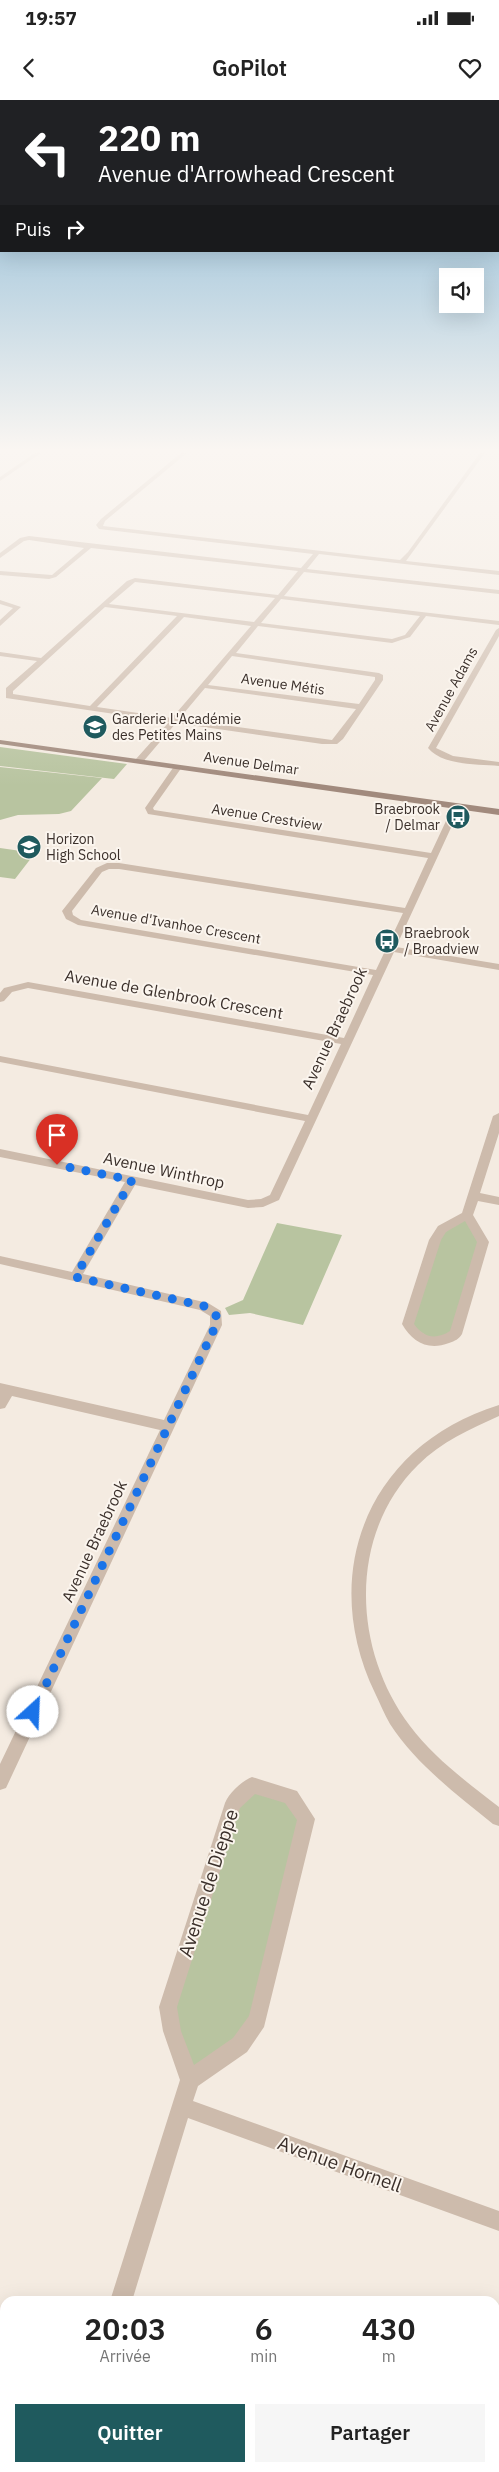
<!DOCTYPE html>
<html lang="fr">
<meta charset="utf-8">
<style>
:root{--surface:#fff;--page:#f6f6f6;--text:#222;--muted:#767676;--accent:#1f5a5e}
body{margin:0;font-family:"IBM Plex Sans",sans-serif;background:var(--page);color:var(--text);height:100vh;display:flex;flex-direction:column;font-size:19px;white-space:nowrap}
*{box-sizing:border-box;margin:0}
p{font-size:16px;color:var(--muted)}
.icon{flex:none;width:28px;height:28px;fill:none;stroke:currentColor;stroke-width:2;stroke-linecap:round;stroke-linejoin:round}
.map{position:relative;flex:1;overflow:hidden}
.drawer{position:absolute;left:0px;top:2196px;width:500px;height:176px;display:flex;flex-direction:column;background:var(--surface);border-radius:15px 15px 0 0;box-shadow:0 5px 20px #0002}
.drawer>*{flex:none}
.banner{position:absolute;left:0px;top:0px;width:500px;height:152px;box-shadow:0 5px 20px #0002;background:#202124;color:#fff;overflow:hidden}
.fabs{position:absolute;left:439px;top:168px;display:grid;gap:10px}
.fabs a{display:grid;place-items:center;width:45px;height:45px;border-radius:0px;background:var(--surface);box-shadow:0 5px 20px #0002;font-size:25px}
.pin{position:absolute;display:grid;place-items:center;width:42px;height:42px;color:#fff;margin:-51px -21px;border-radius:50% 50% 50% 0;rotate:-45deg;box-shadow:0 0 5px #0007}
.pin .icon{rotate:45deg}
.me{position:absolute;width:55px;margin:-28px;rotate:25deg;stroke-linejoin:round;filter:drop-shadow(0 0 4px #0008)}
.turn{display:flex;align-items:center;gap:18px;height:105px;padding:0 15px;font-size:22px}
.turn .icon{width:65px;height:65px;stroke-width:2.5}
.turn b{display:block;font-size:35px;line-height:42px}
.then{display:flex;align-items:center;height:48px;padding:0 15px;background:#0003;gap:10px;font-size:19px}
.eta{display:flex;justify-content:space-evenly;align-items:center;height:85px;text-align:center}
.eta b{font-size:30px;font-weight:600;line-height:35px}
.primary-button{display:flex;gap:10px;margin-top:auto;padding:10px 15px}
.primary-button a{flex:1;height:58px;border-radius:0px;background:var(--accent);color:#fff;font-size:20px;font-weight:600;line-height:58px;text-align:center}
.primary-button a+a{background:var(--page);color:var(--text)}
.status{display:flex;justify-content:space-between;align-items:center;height:35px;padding:0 25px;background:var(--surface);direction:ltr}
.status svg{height:14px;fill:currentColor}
header{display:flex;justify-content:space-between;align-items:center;height:65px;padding:0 15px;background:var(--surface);font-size:22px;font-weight:600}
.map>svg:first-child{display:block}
.green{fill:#b8c4a0}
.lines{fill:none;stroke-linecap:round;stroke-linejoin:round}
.street{fill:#cdbbac;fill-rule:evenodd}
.secondary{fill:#a18a7d;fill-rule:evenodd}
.route{stroke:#1a73e8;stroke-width:9;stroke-dasharray:0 16.2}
.labels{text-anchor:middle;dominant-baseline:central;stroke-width:4;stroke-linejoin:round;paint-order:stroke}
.far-street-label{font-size:14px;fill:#3b302b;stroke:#fbf5ee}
.far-poi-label{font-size:14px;fill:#3b302b;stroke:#fbf5ee;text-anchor:start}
.street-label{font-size:16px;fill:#3b302b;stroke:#fbf5ee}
.near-street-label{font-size:19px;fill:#3b302b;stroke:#fbf5ee}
</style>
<div class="status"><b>19:57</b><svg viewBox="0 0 49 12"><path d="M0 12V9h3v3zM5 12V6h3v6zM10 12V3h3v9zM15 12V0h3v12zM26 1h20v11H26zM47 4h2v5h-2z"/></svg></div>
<header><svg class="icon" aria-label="back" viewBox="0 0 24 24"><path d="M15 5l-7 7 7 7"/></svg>GoPilot<svg class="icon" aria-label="heart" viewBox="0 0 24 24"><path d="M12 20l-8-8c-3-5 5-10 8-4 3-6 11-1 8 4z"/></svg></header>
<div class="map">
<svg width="499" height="2372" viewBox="0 0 499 2372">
<rect width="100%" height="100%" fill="#f4ebe1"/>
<g class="green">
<path d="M0 647 127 664 114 679 0 666Z"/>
<path d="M0 667 102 678 71 711 59 714 18 715 0 720Z"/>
<path d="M0 748 35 753 15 779 0 777Z"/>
<path d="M467 1115 483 1142 456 1234 436 1242 408 1224 435 1140Z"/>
<path d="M277 1123 342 1135 303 1225 250 1213 229 1215 225 1208 243 1200Z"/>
<path d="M252 1685 291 1697 306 1719 257 1920 190 1980 168 1907 233 1703Z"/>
</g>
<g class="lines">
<g class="street">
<path d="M35 353H41L0 381V377Z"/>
<path d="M181 353H187L105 421 103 426 400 460 408 452 480 353H485L406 461 499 471V475L319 454 307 469 499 490V494L304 472 284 496 499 521V525L426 516 410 537 392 543 258 526 236 553 379 573 383 575V580L343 639 337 644H322L176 623 142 663H139L135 661 136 659 169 622 6 598V588L37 561 0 556V552L41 558 127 481 135 478 278 495 298 471 91 448 56 477 49 479 0 475V471L52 475 84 448 29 440 24 441 0 458V453L20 438 29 436 301 468 313 454 99 429 96 425 101 419ZM135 482 275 498 254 522 109 504ZM281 499 420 516 405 535 392 539 261 523ZM105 507 177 516 90 606 13 594V591ZM184 517 251 526 172 618 97 607ZM232 556 375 577V580L359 604 208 585ZM205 588 356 609 332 640 179 619Z"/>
<path d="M0 500 21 507 0 526V520L13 508 0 504Z"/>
<path d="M499 528V536L436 648 453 656 499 662V666C478 664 443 666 428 648L496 530Z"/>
<path d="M175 665 182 667 153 708 154 710 431 753 453 706 460 704 461 706 396 847 499 864V870L394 852 279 1100 263 1107 248 1108 135 1085 83 1174 208 1203 221 1211 222 1225 6 1688 0 1690V1664L160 1330 12 1296 5 1308 0 1309V1283L164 1320 210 1225V1216L200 1210 0 1164V1156L72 1172 125 1082 0 1057V1049L248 1100 261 1099 270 1095 305 1021 0 962V956L308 1015 341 944 28 888 12 892 4 901 0 902V893L4 888 28 882 344 938 373 875 78 825 66 819 62 811 96 768 107 763H119L405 808 428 758 148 714 145 708ZM109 769H119L403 813 376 870 81 820 73 815 72 811 102 772Z"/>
<path d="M499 1013V1033L480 1093 499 1097V1105L478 1101 473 1115 489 1142 462 1234C459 1239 455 1241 449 1243 428 1251 412 1242 402 1224L429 1140 438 1126 462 1113 493 1016ZM465 1121 477 1142 450 1231C436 1240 424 1238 414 1224L441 1140 446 1132Z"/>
<path d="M499 1305V1316C470 1329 441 1342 418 1365 348 1434 352 1549 410 1626 434 1658 468 1683 499 1707V1726L493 1724C456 1694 416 1664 390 1624 384 1614 380 1603 375 1593 317 1472 369 1345 499 1305Z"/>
<path d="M252 1677 297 1691 315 1719 264 1927 247 1952 198 1986 193 2001 499 2111V2131L188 2018 132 2201H110L180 1980 163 1931 159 1907 225 1703C229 1693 242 1681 252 1677ZM255 1694 285 1703 297 1720 249 1916 233 1938 194 1965 181 1931 177 1907 240 1708Z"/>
<path d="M60 2368H82L81 2372H59Z"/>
</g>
<path class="secondary" d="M0 640 499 709V715L0 644Z"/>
</g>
<linearGradient id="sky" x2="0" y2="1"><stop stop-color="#7eb2d2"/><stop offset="0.51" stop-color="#faf6f2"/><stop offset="1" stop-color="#faf6f2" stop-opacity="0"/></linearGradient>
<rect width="499" height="686" fill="url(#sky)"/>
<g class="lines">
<path class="route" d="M33 1612 216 1225V1214L204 1206 75 1177 132 1080 57 1065"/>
</g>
<defs>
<symbol id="school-disc" viewBox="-11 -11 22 22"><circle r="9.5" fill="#1f5a5e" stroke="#fbf5ee"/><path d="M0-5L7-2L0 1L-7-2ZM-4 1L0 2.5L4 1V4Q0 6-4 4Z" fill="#fff"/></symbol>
<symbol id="bus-disc" viewBox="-11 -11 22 22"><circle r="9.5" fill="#1f5a5e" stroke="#fbf5ee"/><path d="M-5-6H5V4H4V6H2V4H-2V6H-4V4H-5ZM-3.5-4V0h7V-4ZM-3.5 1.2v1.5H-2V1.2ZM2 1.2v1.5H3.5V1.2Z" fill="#fff"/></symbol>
</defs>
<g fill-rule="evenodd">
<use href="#school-disc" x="81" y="613" width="28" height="28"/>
<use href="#bus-disc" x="444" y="703" width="28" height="28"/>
<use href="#school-disc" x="15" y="733" width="28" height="28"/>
<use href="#bus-disc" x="373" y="827" width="28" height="28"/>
</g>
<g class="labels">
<g class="far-street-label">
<text transform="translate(283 584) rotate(8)">Avenue Métis</text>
<text transform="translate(451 589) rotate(-61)">Avenue Adams</text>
<text transform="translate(251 663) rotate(8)">Avenue Delmar</text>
<text transform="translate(267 717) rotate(9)">Avenue Crestview</text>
<text transform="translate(176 824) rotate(10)">Avenue d'Ivanhoe Crescent</text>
</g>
<g class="far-poi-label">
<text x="112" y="619">Garderie L'Académie<tspan x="112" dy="16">des Petites Mains</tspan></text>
<text x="440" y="709" text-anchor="end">Braebrook<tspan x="440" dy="16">/ Delmar</tspan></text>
<text x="46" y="739">Horizon<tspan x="46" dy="16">High School</tspan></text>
<text x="404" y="833">Braebrook<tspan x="404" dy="16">/ Broadview</tspan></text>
</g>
<g class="street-label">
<text transform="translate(174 894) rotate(10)">Avenue de Glenbrook Crescent</text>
<text transform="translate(334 928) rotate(-65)">Avenue Braebrook</text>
<text transform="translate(164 1070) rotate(12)">Avenue Winthrop</text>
<text transform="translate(94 1441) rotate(-65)">Avenue Braebrook</text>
</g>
<g class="near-street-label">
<text transform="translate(208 1783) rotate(-72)">Avenue de Dieppe</text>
<text transform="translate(340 2064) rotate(20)">Avenue Hornell</text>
</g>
</g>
</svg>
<div class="fabs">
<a><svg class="icon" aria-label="sound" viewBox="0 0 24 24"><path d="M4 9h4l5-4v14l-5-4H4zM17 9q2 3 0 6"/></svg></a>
</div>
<div class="pin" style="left:57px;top:1065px;background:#d93025"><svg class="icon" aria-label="arrive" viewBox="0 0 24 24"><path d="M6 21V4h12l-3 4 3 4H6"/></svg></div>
<svg class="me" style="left:33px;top:1612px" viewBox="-20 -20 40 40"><circle r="19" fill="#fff"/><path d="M0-13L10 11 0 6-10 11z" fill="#1a73e8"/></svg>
<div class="banner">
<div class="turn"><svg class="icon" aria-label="left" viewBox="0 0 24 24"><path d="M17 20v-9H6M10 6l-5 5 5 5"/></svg><div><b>220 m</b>Avenue d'Arrowhead Crescent</div></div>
<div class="then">Puis<svg class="icon" aria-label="right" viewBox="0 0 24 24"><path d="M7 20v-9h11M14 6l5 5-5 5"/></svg></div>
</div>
<section class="drawer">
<div class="eta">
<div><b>20:03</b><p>Arrivée</p></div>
<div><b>6</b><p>min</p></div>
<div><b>430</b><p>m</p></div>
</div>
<div class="primary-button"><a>Quitter</a><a>Partager</a></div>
</section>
</div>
